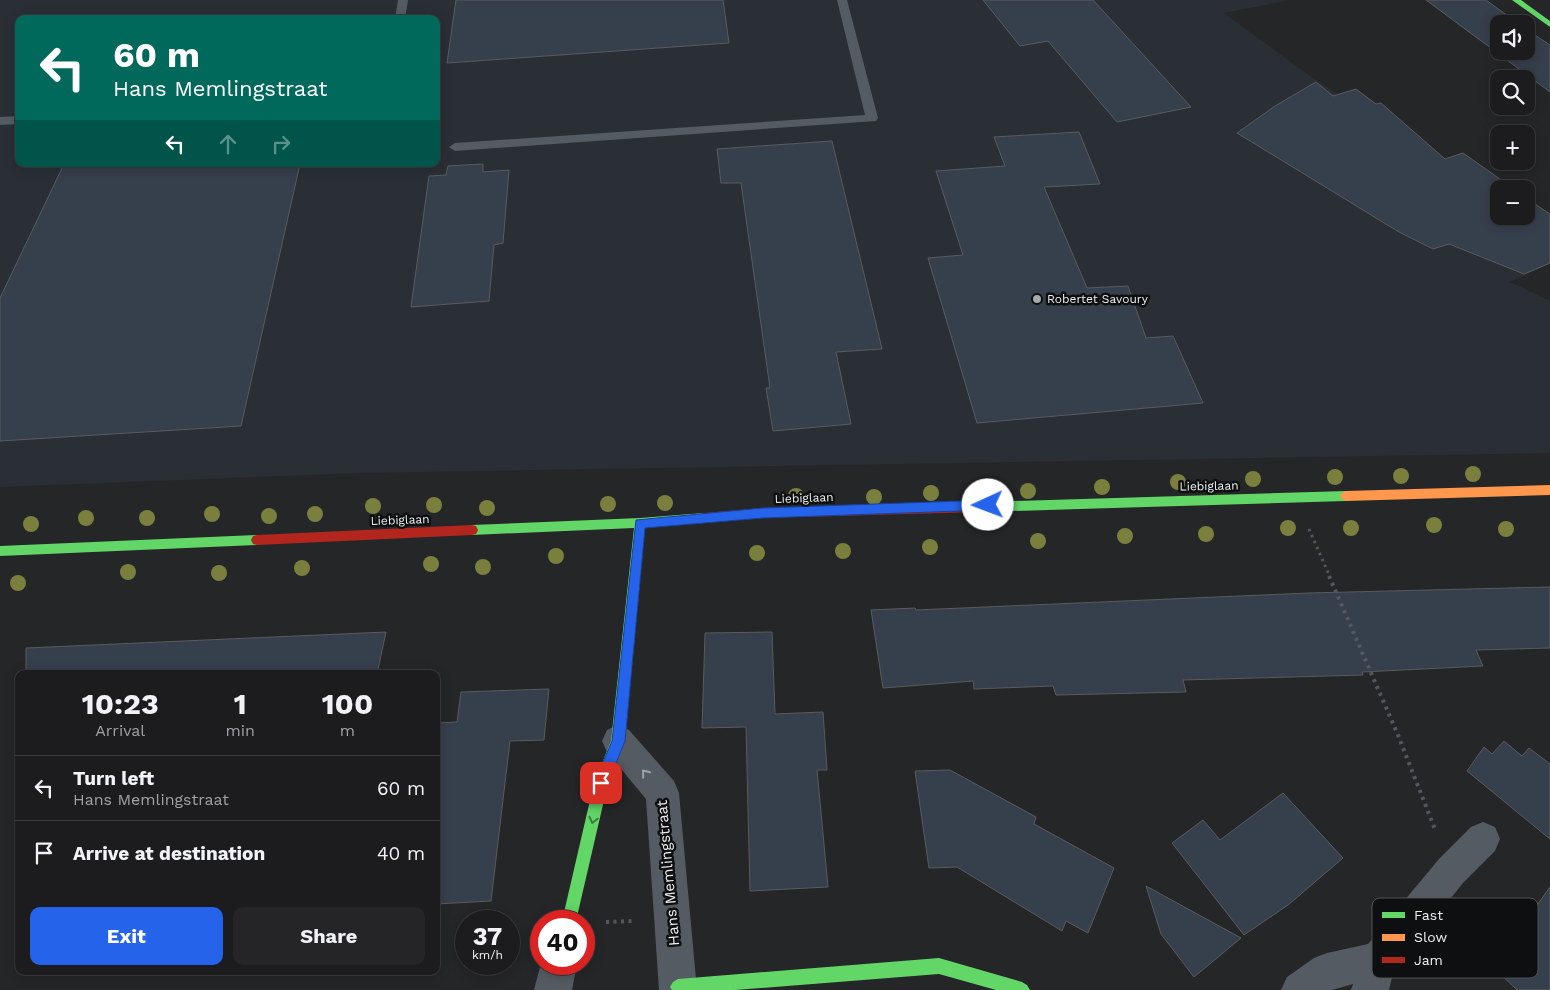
<!DOCTYPE html>
<meta charset="utf-8">
<style>
:root{--surface:#1c1c1e;--page:#252527;--text:#f1f3f6;--muted:#a0a1a4;--line:#3a3a3c;--accent:#2563eb}
body{margin:0;font-family:"Work Sans",sans-serif;background:var(--page);color:var(--text);height:100vh;display:flex;flex-direction:column;font-size:19px;white-space:nowrap}
*{box-sizing:border-box;margin:0}
p{font-size:16px;color:var(--muted)}
.icon{flex:none;width:28px;height:28px;fill:none;stroke:currentColor;stroke-width:2;stroke-linecap:round;stroke-linejoin:round}
.map{position:relative;flex:1;overflow:hidden}
.panel{position:absolute;left:15px;top:670px;width:425px;height:305px;display:flex;flex-direction:column;background:var(--surface);border-radius:10px;box-shadow:0 2px 12px #0003,0 0 0 1px var(--line)}
.panel>*{flex:none}
.hud{position:absolute;left:15px;top:15px;width:425px;height:152px;border-radius:10px;box-shadow:0 2px 12px #0003,0 0 0 1px var(--line);background:#00695c;color:#fff;overflow:hidden}
.fabs{position:absolute;left:1490px;top:15px;display:grid;gap:10px}
.fabs a{display:grid;place-items:center;width:45px;height:45px;border-radius:10px;background:var(--surface);box-shadow:0 2px 12px #0003,0 0 0 1px var(--line);font-size:25px}
.speed{position:absolute;left:455px;top:910px;display:flex;gap:10px;font-size:25px;font-weight:700;text-align:center}
.speed>*{display:grid;place-content:center;width:65px;height:65px;border-radius:50%;background:var(--surface);box-shadow:0 2px 12px #0003,0 0 0 1px var(--line);line-height:1}
.speed small{font-size:12px;font-weight:400}
.speed .limit{border:8px solid #d22;background:#fff;color:#111}
.pin{position:absolute;display:grid;place-items:center;width:42px;height:42px;color:#fff;margin:-21px;border-radius:10px;box-shadow:0 2px 8px #0006}
.me{position:absolute;width:55px;margin:-28px;rotate:268deg;stroke-linejoin:round;filter:drop-shadow(0 0 4px #0008)}
.turn{display:flex;align-items:center;gap:18px;height:105px;padding:0 15px;font-size:22px}
.turn .icon{width:65px;height:65px;stroke-width:2.5}
.turn b{display:block;font-size:35px;line-height:42px}
.lanes{display:flex;align-items:center;height:48px;padding:0 15px;background:#0003;justify-content:center;gap:25px;direction:ltr}
.lanes .off{opacity:.35}
.eta{display:flex;justify-content:space-evenly;align-items:center;height:85px;text-align:center}
.eta b{font-size:30px;font-weight:700;line-height:35px}
.cta{display:flex;gap:10px;margin-top:auto;padding:10px 15px}
.cta a{flex:1;height:58px;border-radius:10px;background:var(--accent);color:#fff;font-size:20px;font-weight:700;line-height:58px;text-align:center}
.cta a+a{background:var(--page);color:var(--text)}
ul{padding:0;list-style:none}
li{display:flex;align-items:center;gap:15px;height:65px;padding:0 15px;border-top:1px solid var(--line)}
li div{flex:1}
li b{display:block;font-size:19px}
li em{font-style:normal}
.map>svg:first-child{display:block}
.built{fill:#2a2f36;fill-rule:evenodd}
.building{fill:#363f4c;stroke:#5a5b5d}
.lines{fill:none;stroke-linecap:round;stroke-linejoin:round}
.path-far1{stroke:#54585e;stroke-width:3;stroke-dasharray:2.5 4;stroke-linecap:butt}
.path{stroke:#54585e;stroke-width:4;stroke-dasharray:3 4.5;stroke-linecap:butt}
.lane{fill:#555b62;fill-rule:evenodd}
.street{fill:#555b62;fill-rule:evenodd}
.fast{fill:#63d668;fill-rule:evenodd}
.slow{fill:#ff974d;fill-rule:evenodd}
.jam{fill:#b3261e;fill-rule:evenodd}
.tree{fill:#7a7f3d}
.oneway{stroke:#a0a4a9}
.oneway2{stroke:#3d7c41}
.route{fill:#2563eb;stroke:#184099}
.poi-dot{fill:#a6a8aa;stroke:#0e0f11;stroke-width:2}
.labels{text-anchor:middle;dominant-baseline:central;stroke-width:5;stroke-linejoin:round;paint-order:stroke}
.poi-label{font-size:12px;fill:#eceef0;stroke:#0e0f11;text-anchor:start}
.street-label{font-size:12px;fill:#eceef0;stroke:#0e0f11}
.near-street-label{font-size:15px;fill:#eceef0;stroke:#0e0f11}
.key{fill:#0e0f11;stroke:#515254;stroke-width:1}
.key-label{font-size:14px;fill:#eceef0}
</style>
<div class="map">
<svg width="1550" height="990" viewBox="0 0 1550 990">
<rect width="100%" height="100%" fill="#252628"/>
<path class="built" d="M0 0H1290L1224 13 1314 79 1499 196V216L1550 229V264L1510 282 1550 301V453L359 473 0 487ZM19 19H436V164H19Z"/>
<g class="building">
<path d="M456 0H723L729 43 447 63Z"/>
<path d="M983 0H1093L1191 107 1117 122 1048 41 1020 46Z"/>
<path d="M1426 0H1486L1519 24H1499V51H1526V29L1550 45V92Z"/>
<path d="M1316 82 1333 96 1356 89 1376 104 1381 103 1445 159 1463 153 1514 189H1499V216H1526V198L1550 214V263L1524 274 1449 244 1433 249 1399 232 1237 133 1275 106Z"/>
<path d="M1079 132 1100 184 1044 187 1087 288 1128 286 1146 338 1173 336 1203 403 977 423 928 258 963 255 936 171 1005 166 994 137Z"/>
<path d="M832 141 882 349 836 352 851 424 773 431 766 388H770L741 183H721L717 149Z"/>
<path d="M64 164H300L241 426 0 441V298Z"/>
<path d="M483 164V172L509 170 503 243 494 245 489 301 411 307 429 176 446 175 448 166Z"/>
<path d="M1550 587V648L1476 650 1483 666 1362 672 1363 675 1183 680 1186 692 1056 695 1053 686 974 689 973 681 883 688 871 610 915 608 916 610 1309 593Z"/>
<path d="M386 632 377 674H26V648Z"/>
<path d="M772 632 775 714 823 712 827 770H817L828 887 750 891 746 727 702 728 705 633Z"/>
<path d="M549 689 544 740 510 741 491 901 436 904V723L457 722 461 692Z"/>
<path d="M1504 741 1522 756 1529 748 1550 764V839L1467 771 1484 747 1492 754Z"/>
<path d="M950 770 1036 817 1034 824 1114 868 1088 933 1066 921 1062 931 957 867 929 868 915 771Z"/>
<path d="M1283 793 1343 858 1288 905 1244 935 1172 843 1203 820 1220 840Z"/>
<path d="M1146 886 1241 938 1194 977 1161 934Z"/>
<path d="M1550 887V990H1517L1493 967Z"/>
</g>
<g class="lines">
<path class="path-far1" d="M1309 529 1330 577"/>
<g class="path">
<path d="M1329 576 1398 735 1436 832"/>
<path d="M606 922 634 921"/>
</g>
<g class="lane">
<path d="M398 0H408L405 19H395Z"/>
<path d="M837 0H847L878 118 876 121 455 151 449 147 455 143 865 115Z"/>
<path d="M19 116V124L0 125V117Z"/>
</g>
<g class="street">
<path d="M618 725 629 730 674 781 679 793 697 990H659L646 799 607 752 602 741 607 730Z"/>
<path d="M1483 822 1495 827 1500 839 1495 851 1463 883 1394 969 1389 990H1351L1353 984 1332 990H1281L1287 977 1314 958 1327 953 1368 944 1439 859 1471 827Z"/>
<path d="M541 963 577 964 572 990H534Z"/>
</g>
<g class="fast">
<path d="M1512 0H1521L1550 21V27Z"/>
<path d="M1346 491 1350 493 1352 496 1350 499 1346 501 979 512 975 510 973 507 975 504 979 502Z"/>
<path d="M703 513 707 515 709 518 707 521 703 523 645 527 625 741 608 783 576 921H562L594 783 611 741 634 528 472 535 468 534 466 530 468 526 472 525 640 518Z"/>
<path d="M257 535 261 536 263 540 261 544 257 545 0 556V546Z"/>
<path d="M939 958 1022 982 1027 985 1030 990H996L939 974 735 990H672L670 987 673 982 678 979Z"/>
</g>
<path class="slow" d="M1550 485V495L1346 501 1342 499 1340 496 1342 493 1346 491Z"/>
<g class="jam">
<path d="M979 502 983 504 985 507 983 510 979 512 763 518 703 523 699 521 697 518 699 515 703 513 763 508Z"/>
<path d="M472 525 476 526 478 530 476 534 472 535 257 545 253 544 251 540 253 536 257 535Z"/>
</g>
</g>
<g class="tree">
<circle cx="1473" cy="474" r="8"/>
<circle cx="1401" cy="476" r="8"/>
<circle cx="1335" cy="477" r="8"/>
<circle cx="1253" cy="479" r="8"/>
<circle cx="1178" cy="482" r="8"/>
<circle cx="1102" cy="487" r="8"/>
<circle cx="1028" cy="491" r="8"/>
<circle cx="931" cy="493" r="8"/>
<circle cx="796" cy="496" r="8"/>
<circle cx="874" cy="497" r="8"/>
<circle cx="665" cy="503" r="8"/>
<circle cx="608" cy="504" r="8"/>
<circle cx="434" cy="505" r="8"/>
<circle cx="373" cy="506" r="8"/>
<circle cx="487" cy="508" r="8"/>
<circle cx="212" cy="514" r="8"/>
<circle cx="315" cy="514" r="8"/>
<circle cx="269" cy="516" r="8"/>
<circle cx="86" cy="518" r="8"/>
<circle cx="147" cy="518" r="8"/>
<circle cx="31" cy="524" r="8"/>
<circle cx="1434" cy="525" r="8"/>
<circle cx="1288" cy="528" r="8"/>
<circle cx="1351" cy="528" r="8"/>
<circle cx="1506" cy="529" r="8"/>
<circle cx="1206" cy="534" r="8"/>
<circle cx="1125" cy="536" r="8"/>
<circle cx="1038" cy="541" r="8"/>
<circle cx="930" cy="547" r="8"/>
<circle cx="843" cy="551" r="8"/>
<circle cx="757" cy="553" r="8"/>
<circle cx="556" cy="556" r="8"/>
<circle cx="431" cy="564" r="8"/>
<circle cx="483" cy="567" r="8"/>
<circle cx="302" cy="568" r="8"/>
<circle cx="128" cy="572" r="8"/>
<circle cx="219" cy="573" r="8"/>
<circle cx="18" cy="583" r="8"/>
</g>
<defs><path id="oneway-chevron" d="M-2-3.5L2.5 0L-2 3.5" fill="none" stroke-width="1.6" stroke-linecap="round" stroke-linejoin="round" transform="scale(1.25)"/></defs>
<use class="oneway" href="#oneway-chevron" transform="translate(645 773) rotate(-129)"/>
<use class="oneway2" href="#oneway-chevron" transform="translate(593 820) rotate(103)"/>
<path class="route" d="M988 500 992 502 993 505 992 508 988 510 763 518 645 528 625 741 606 788 601 790 596 788 594 783 612 741 636 520 763 508Z"/>
<circle class="poi-dot" cx="1037" cy="299" r="5"/>
<g class="labels">
<g class="poi-label">
<text x="1047" y="299">Robertet Savoury</text>
</g>
<g class="street-label">
<text transform="translate(1209 486) rotate(-1)">Liebiglaan</text>
<text transform="translate(804 498) rotate(-2)">Liebiglaan</text>
<text transform="translate(400 520) rotate(-2)">Liebiglaan</text>
</g>
<g class="near-street-label">
<text transform="translate(668 873) rotate(-95)">Hans Memlingstraat</text>
</g>
</g>
<rect x="1372" y="898" width="166" height="80" rx="8" class="key"/>
<rect x="1382" y="912" width="23" height="6" fill="#63d668"/>
<rect x="1382" y="934" width="23" height="7" fill="#ff974d"/>
<rect x="1382" y="957" width="23" height="6" fill="#b3261e"/>
<g class="key-label">
<text x="1414" y="920">Fast</text>
<text x="1414" y="942">Slow</text>
<text x="1414" y="965">Jam</text>
</g>
</svg>
<div class="fabs">
<a><svg class="icon" aria-label="sound" viewBox="0 0 24 24"><path d="M4 9h4l5-4v14l-5-4H4zM17 9q2 3 0 6"/></svg></a>
<a><svg class="icon" aria-label="search" viewBox="0 0 24 24"><circle cx="10" cy="10" r="6"/><path d="M15 15l6 6"/></svg></a>
<a>+</a>
<a>−</a>
</div>
<div class="speed"><div>37<small>km/h</small></div><div class="limit">40</div></div>
<div class="pin" style="left:601px;top:783px;background:#d93025"><svg class="icon" aria-label="arrive" viewBox="0 0 24 24"><path d="M6 21V4h12l-3 4 3 4H6"/></svg></div>
<svg class="me" style="left:988px;top:505px" viewBox="-20 -20 40 40"><circle r="19" fill="#fff"/><path d="M0-13L10 11 0 6-10 11z" fill="#2563eb"/></svg>
<div class="hud">
<div class="turn"><svg class="icon" aria-label="left" viewBox="0 0 24 24"><path d="M17 20v-9H6M10 6l-5 5 5 5"/></svg><div><b>60 m</b>Hans Memlingstraat</div></div>
<div class="lanes"><svg class="icon" aria-label="left" viewBox="0 0 24 24"><path d="M17 20v-9H6M10 6l-5 5 5 5"/></svg><svg class="icon off" aria-label="ahead" viewBox="0 0 24 24"><path d="M12 20V5M6 11l6-6 6 6"/></svg><svg class="icon off" aria-label="right" viewBox="0 0 24 24"><path d="M7 20v-9h11M14 6l5 5-5 5"/></svg></div>
</div>
<section class="panel">
<div class="eta">
<div><b>10:23</b><p>Arrival</p></div>
<div><b>1</b><p>min</p></div>
<div><b>100</b><p>m</p></div>
</div>
<ul>
<li><svg class="icon" aria-label="left" viewBox="0 0 24 24"><path d="M17 20v-9H6M10 6l-5 5 5 5"/></svg><div><b>Turn left</b><p>Hans Memlingstraat</p></div><em>60 m</em></li>
<li><svg class="icon" aria-label="arrive" viewBox="0 0 24 24"><path d="M6 21V4h12l-3 4 3 4H6"/></svg><div><b>Arrive at destination</b></div><em>40 m</em></li>
</ul>
<div class="cta"><a>Exit</a><a>Share</a></div>
</section>
</div>
